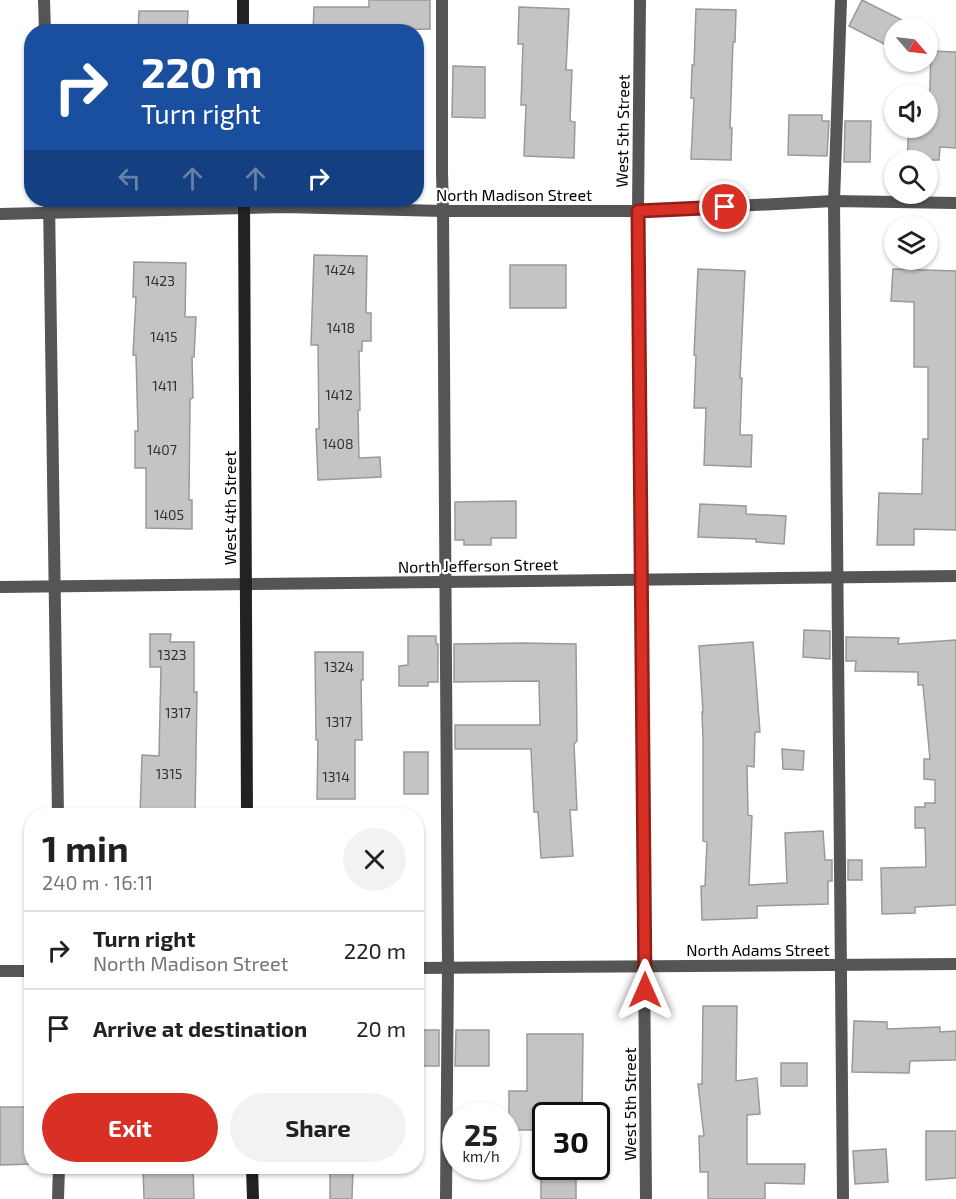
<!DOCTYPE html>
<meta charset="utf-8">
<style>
:root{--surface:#fff;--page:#f2f2f2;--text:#202124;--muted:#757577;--line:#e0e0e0;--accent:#d93025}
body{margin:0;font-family:"Exo 2",sans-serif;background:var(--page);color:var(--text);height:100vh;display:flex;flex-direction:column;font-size:22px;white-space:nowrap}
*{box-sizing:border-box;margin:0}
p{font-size:20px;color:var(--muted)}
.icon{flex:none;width:33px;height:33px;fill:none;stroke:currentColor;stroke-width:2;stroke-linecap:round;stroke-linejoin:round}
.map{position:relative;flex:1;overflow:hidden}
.panel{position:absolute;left:24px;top:808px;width:400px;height:366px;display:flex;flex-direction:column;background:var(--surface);border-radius:24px;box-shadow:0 2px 4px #0004}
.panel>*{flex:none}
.hud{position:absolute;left:24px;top:24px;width:400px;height:183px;border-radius:24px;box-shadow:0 2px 4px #0004;background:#1a4fa0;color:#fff;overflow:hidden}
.needle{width:39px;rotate:118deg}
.controls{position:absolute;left:884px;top:18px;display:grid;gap:12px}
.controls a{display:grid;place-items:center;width:54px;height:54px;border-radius:50%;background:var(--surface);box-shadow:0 2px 4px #0004;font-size:30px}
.speed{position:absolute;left:442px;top:1102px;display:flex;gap:12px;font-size:30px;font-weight:700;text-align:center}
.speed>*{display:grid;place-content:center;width:78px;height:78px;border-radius:50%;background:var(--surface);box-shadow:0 2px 4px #0004;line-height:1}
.speed small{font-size:15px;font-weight:400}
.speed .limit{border:3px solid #111;border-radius:9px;background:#fff;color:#111}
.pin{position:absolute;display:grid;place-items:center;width:51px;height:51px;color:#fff;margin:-26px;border:3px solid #fff;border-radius:50%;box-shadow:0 2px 6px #0007}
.me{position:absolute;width:66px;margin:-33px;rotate:0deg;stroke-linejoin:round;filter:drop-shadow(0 0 4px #0008)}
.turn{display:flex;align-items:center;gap:21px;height:126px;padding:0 18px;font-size:27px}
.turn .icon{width:78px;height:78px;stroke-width:2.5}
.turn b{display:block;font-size:42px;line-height:51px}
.lanes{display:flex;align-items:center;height:57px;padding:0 18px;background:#0003;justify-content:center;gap:30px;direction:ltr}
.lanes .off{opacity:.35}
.round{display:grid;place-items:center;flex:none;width:63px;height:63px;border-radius:32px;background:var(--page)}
.headline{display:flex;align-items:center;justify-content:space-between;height:102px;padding:0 18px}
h1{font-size:36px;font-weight:700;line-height:45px}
.cta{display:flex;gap:12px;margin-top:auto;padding:12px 18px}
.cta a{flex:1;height:69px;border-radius:36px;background:var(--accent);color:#fff;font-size:24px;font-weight:700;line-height:69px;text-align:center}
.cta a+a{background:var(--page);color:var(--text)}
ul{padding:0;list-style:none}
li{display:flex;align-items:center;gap:18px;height:78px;padding:0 18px;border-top:2px solid var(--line)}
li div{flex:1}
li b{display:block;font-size:22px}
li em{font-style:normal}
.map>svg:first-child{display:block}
.building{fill:#c4c4c4;stroke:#999;stroke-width:1.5}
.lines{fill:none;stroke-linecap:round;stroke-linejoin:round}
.service{stroke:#555;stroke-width:12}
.minor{stroke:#555;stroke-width:12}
.secondary{stroke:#222;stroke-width:12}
.route-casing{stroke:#8d1f18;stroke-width:15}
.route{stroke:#d93025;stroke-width:10}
.labels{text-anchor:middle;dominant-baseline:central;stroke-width:4.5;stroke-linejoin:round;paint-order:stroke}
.number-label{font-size:14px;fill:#313131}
.street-label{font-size:16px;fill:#000;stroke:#fff}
</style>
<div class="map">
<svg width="956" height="1199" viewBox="0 0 956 1199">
<rect width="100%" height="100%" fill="#fff"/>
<g class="building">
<path d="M369 0H430V29L313 32 314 7H369Z"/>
<path d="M862 0 902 20 898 28H894V36L888 46 849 26Z"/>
<path d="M519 7 569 9 566 70H572L570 121 575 122 574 158 524 156 526 105H521L523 44H518Z"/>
<path d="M696 9 736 10 735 42H733L730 128H732L731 160 691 159 694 98H691L692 65H694Z"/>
<path d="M139 11H188L187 32H138Z"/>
<path d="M931 51 956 52V148L940 147 939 160H907L909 128H927V119H929Z"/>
<path d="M453 66 485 67V118L452 117Z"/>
<path d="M789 115H822V121H829L827 156 788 155Z"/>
<path d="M845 121H871L870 162H844Z"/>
<path d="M314 255 367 256 366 313H371V341H362V351H359L360 410H358L359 458 380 457 381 477 318 480 316 429H319L318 345H311Z"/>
<path d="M134 262 186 263 185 317H196L194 357H192L193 398 190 399 189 500H192V529L146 528V468H135V431H138L136 355H133L136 297H133Z"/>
<rect x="510" y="265" width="56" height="43"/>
<path d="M698 269 745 271 740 378H742L740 435H752L751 467 704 465 706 408H694L696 355H694Z"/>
<path d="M893 269 956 271V530L914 529V545H877L879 493 922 494 923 439H928V367H914V302L891 301Z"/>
<path d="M516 501V538H491V545H464V540H455V502Z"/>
<path d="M700 504 746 506V514L786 516 784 544 756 542V539L698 537Z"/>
<path d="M804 630 830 631V659L803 657Z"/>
<path d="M150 634H171L170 642H194V692H197L195 816H140L142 755 159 756 161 667H150Z"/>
<path d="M408 636H436V644H438V682H428V686H399V666L408 665Z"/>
<path d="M846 637 899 638 898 644 956 640V905L915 907V913L882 914 881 868 926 867 925 828H915V807H925V803H935V780L924 779V759H930L923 685H918V672L855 671 856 661H846Z"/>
<path d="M753 642 760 732H755L754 767 747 766 748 815 752 816 749 885 787 883 785 833 823 831 825 860H832V881H828V904L757 906V918L702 920 701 886H705L707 842 703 841V739L702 712H703L699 646Z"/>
<path d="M521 643 576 644 577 741 574 744 577 810H570L573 856 541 858 538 812H534L531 749H455V725H540L539 681 454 682V644Z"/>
<path d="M315 652H363V680H361L362 740H355V799H317L318 740H316Z"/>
<path d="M782 749 804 751 803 770 783 769Z"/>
<rect x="404" y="752" width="24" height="42"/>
<rect x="848" y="860" width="14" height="20"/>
<path d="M703 1006H737L736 1081 757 1078 760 1114 747 1115V1164H805L804 1184 765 1183V1199H708V1172H700L699 1136H704L698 1084H702Z"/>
<path d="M854 1021 887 1022V1029L940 1027V1032L956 1031V1060L910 1061 909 1073 852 1072Z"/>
<rect x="417" y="1030" width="22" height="36"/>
<path d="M456 1030H489V1066H455Z"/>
<path d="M527 1034H583L582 1116H546V1130H509V1091H527Z"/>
<rect x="781" y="1063" width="26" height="23"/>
<path d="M0 1107H32V1164L0 1165Z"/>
<path d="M926 1131H956V1178L926 1180Z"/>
<path d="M886 1149 888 1182 855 1184 853 1151Z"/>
<path d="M143 1167H193L194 1199H144Z"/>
<path d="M330 1167H353L352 1199H330Z"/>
<rect x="541" y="1167" width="35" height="32"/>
</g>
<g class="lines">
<g class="service">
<path d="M44 0 45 32"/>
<path d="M442 0V172L443 211 448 968 446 1199"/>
<path d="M841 0 834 201 843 1199"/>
<path d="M49 200 58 816"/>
<path d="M58 1199 59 1167"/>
</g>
<g class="minor">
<path d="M640 0 638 211 646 1199"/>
<path d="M0 214 284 207 443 211H638L834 201 956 203"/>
<path d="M0 587 956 576"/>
<path d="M417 968 956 964"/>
<path d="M0 971H32"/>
</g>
<g class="secondary">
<path d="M243 0V32"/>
<path d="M244 200 247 816"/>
<path d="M252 1167 253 1199"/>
</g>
</g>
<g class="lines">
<defs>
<path id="route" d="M645 990 638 211 725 207"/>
</defs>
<use href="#route" class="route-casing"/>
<use href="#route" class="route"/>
</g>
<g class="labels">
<g class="number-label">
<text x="340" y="269">1424</text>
<text x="160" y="280">1423</text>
<text x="341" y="327">1418</text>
<text x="164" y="336">1415</text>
<text x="165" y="385">1411</text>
<text x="339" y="394">1412</text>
<text x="338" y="443">1408</text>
<text x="162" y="449">1407</text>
<text x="169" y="514">1405</text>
<text x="172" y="654">1323</text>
<text x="339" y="666">1324</text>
<text x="178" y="712">1317</text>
<text x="339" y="721">1317</text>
<text x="169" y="773">1315</text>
<text x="336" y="776">1314</text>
</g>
<g class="street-label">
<text transform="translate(622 131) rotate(-89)">West 5th Street</text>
<text x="514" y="194">North Madison Street</text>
<text transform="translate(229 508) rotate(-90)">West 4th Street</text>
<text transform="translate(478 565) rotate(-1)">North Jefferson Street</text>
<text x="758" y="949">North Adams Street</text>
<text transform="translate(629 1104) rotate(-90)">West 5th Street</text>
</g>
</g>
</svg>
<div class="controls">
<a><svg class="needle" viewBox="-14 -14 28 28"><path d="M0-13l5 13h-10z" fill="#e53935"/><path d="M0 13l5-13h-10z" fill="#757577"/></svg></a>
<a><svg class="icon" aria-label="sound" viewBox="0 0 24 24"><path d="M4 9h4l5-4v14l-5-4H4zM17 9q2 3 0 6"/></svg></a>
<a><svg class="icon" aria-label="search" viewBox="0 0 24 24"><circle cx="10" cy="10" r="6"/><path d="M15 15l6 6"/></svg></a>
<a><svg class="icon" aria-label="layers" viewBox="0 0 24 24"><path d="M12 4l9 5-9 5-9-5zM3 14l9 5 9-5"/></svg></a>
</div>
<div class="speed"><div>25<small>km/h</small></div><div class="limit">30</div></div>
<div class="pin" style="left:725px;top:207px;background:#d93025"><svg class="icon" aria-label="arrive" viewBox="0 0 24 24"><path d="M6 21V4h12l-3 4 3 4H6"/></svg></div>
<svg class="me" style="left:645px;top:990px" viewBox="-20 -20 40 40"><path d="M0-17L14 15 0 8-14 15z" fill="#d93025" stroke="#fff" stroke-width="4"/></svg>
<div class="hud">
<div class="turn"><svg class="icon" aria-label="right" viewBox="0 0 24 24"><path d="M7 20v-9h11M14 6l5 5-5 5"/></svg><div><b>220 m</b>Turn right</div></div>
<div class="lanes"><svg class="icon off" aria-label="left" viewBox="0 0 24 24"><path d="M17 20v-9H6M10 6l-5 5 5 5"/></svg><svg class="icon off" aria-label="ahead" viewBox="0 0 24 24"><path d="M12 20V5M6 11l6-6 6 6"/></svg><svg class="icon off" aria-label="ahead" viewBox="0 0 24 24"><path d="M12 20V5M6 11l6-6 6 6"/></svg><svg class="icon" aria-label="right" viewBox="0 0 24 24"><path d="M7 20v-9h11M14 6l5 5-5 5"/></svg></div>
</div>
<section class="panel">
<div class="headline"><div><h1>1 min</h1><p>240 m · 16:11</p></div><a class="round"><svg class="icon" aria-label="close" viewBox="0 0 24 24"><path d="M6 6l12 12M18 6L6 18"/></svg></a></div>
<ul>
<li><svg class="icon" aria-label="right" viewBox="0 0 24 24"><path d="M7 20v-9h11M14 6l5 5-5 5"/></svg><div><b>Turn right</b><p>North Madison Street</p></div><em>220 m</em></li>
<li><svg class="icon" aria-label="arrive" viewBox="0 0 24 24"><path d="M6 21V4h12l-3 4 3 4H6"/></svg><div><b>Arrive at destination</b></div><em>20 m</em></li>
</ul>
<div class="cta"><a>Exit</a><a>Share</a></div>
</section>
</div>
